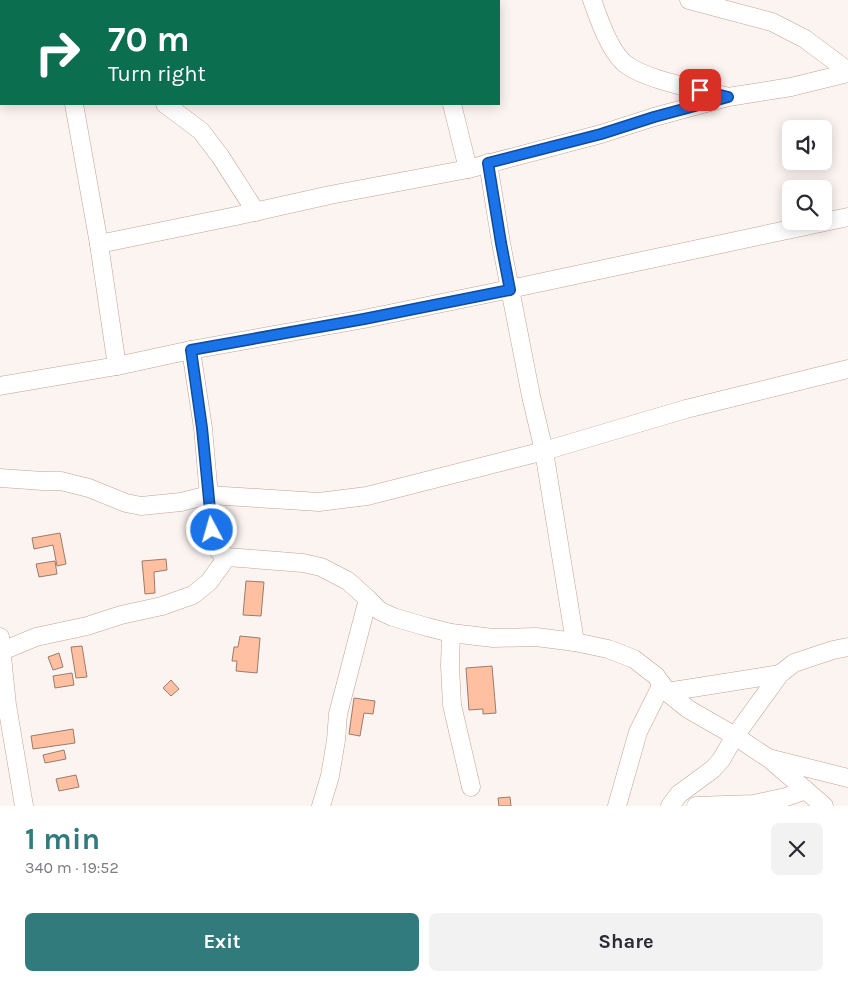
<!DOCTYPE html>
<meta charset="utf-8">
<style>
:root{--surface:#fff;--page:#f2f2f3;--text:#2b2b33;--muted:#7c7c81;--accent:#327b7d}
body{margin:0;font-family:Karla,sans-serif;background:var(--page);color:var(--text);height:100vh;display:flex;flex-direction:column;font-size:19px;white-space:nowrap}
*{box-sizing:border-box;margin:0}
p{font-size:16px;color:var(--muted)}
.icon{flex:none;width:28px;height:28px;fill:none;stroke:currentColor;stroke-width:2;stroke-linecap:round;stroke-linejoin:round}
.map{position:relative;height:806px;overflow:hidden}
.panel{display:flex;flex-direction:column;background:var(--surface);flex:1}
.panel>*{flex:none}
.guide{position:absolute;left:0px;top:0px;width:500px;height:105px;box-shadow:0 2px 12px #0003;background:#0b6e4f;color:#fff;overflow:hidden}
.tools{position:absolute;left:782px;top:120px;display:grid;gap:10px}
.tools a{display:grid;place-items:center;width:50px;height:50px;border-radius:8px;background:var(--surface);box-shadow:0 2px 12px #0003;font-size:25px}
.pin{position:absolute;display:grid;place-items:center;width:42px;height:42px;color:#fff;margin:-21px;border-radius:10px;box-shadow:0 2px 8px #0006}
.me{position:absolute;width:55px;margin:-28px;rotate:354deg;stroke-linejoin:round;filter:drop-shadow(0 0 4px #0008)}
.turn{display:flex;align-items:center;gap:18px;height:105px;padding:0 25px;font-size:22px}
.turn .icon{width:65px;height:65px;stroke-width:2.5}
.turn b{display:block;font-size:35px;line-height:42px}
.round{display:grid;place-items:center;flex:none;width:52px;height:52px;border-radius:8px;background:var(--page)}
.headline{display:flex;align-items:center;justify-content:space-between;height:85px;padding:0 25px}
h1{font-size:30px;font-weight:700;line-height:38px;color:var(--accent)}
.primary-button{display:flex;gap:10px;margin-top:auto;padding:10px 25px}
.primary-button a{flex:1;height:58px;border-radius:8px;background:var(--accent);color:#fff;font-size:20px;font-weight:700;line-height:58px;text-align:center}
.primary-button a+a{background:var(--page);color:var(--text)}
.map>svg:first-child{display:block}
.building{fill:#ffc0a2;stroke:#9b7b6b}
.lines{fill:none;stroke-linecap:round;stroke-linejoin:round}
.street-casing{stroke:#c4a292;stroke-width:19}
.street{stroke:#fff;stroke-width:18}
.route-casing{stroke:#114b97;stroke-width:12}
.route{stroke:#1a73e8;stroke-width:9}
</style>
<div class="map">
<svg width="848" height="806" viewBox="0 0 848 806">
<rect width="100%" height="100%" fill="#fcf4f1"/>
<g class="building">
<path d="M60 533 66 564 57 566 53 545 34 549 32 538Z"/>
<path d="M166 559 167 570 154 572 155 593 145 594 142 561Z"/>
<path d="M55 561 57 574 39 577 36 564Z"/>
<path d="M246 581 264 582 261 616 243 615Z"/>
<path d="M240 636 260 638 257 673 236 671 237 661H232L234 647H238Z"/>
<path d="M82 646 87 677 76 678 71 647Z"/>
<path d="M59 653 63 667 53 670 48 657Z"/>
<path d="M492 666 496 713 483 714V709L469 710 466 668Z"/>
<path d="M72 673 74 685 55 688 53 676Z"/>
<path d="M171 680 179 689 171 696 163 688Z"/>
<path d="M354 698 375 701 373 714 364 713 360 736 349 734Z"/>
<path d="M73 729 75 743 33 749 31 736Z"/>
<path d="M64 750 66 759 45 763 43 755Z"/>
<path d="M76 775 79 787 59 791 56 779Z"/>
<path d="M510 797 511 806H499L498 798Z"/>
</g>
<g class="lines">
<defs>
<g id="street">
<path d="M55 0V1"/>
<path d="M128 0 129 1"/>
<path d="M433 0V1"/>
<path d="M592 0C599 19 608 47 623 62 643 80 698 89 725 96"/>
<path d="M689 0 772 22 805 39 848 71"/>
<path d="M74 104 99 244 117 366"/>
<path d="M165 104 201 131 220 156 256 212"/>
<path d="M452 104 468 169"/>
<path d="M488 163 501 243 531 396 544 451 575 642"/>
<path d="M99 244 236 216 330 195 468 169 601 134 654 117 728 97 791 87 848 73"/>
<path d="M191 350 203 428 212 530C214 541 215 551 227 557L303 563 321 567 348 581 368 599 380 611 393 617 427 627 451 633 493 638 536 637 575 642 608 649 634 659 656 676 667 692 688 709 735 736 768 758 848 778"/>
<path d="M0 386 117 366 191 350 364 319 510 289 848 217"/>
<path d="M0 478 43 481H61L89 488 126 503 141 506 181 502 209 495 319 502 367 496 544 451 686 409 848 369"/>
<path d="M451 633 450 666 452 705 471 787"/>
<path d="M0 637 7 705 24 806"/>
<path d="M0 652 36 637 87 626 121 615 162 606 193 595 209 582 227 557"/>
<path d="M667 692 780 674"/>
<path d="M772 761 824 806"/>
<path d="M321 806 330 776 336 740 338 714 368 599"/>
<path d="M617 806 638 732 662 684"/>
<path d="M670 806 679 794 713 769 721 760 735 736 780 674 794 663 833 650 848 647"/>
<path d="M696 806 754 804 786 797 806 790"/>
</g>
</defs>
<use href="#street" class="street-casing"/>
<use href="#street" class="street"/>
</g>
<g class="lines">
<defs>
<path id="route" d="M212 530 202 428 191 350 364 319 510 290 501 243 488 163 601 134 654 117 728 97 700 90"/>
</defs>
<use href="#route" class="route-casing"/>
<use href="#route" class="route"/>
</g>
</svg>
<div class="tools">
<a><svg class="icon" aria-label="sound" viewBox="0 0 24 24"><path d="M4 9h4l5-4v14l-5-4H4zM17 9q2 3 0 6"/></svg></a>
<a><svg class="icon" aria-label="search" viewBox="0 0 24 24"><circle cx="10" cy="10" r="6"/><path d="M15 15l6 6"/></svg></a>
</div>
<div class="pin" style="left:700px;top:90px;background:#d93025"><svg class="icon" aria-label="arrive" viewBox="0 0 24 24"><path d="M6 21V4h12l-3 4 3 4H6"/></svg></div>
<svg class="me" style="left:212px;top:530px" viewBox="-20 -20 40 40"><circle r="17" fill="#1a73e8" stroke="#fff" stroke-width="3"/><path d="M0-11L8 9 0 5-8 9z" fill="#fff"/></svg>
<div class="guide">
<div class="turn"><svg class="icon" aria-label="right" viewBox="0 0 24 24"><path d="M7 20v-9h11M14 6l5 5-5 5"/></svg><div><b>70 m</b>Turn right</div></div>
</div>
</div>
<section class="panel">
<div class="headline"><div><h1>1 min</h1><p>340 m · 19:52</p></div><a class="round"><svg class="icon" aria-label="close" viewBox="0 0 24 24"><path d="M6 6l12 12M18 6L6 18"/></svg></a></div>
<div class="primary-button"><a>Exit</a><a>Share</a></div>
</section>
